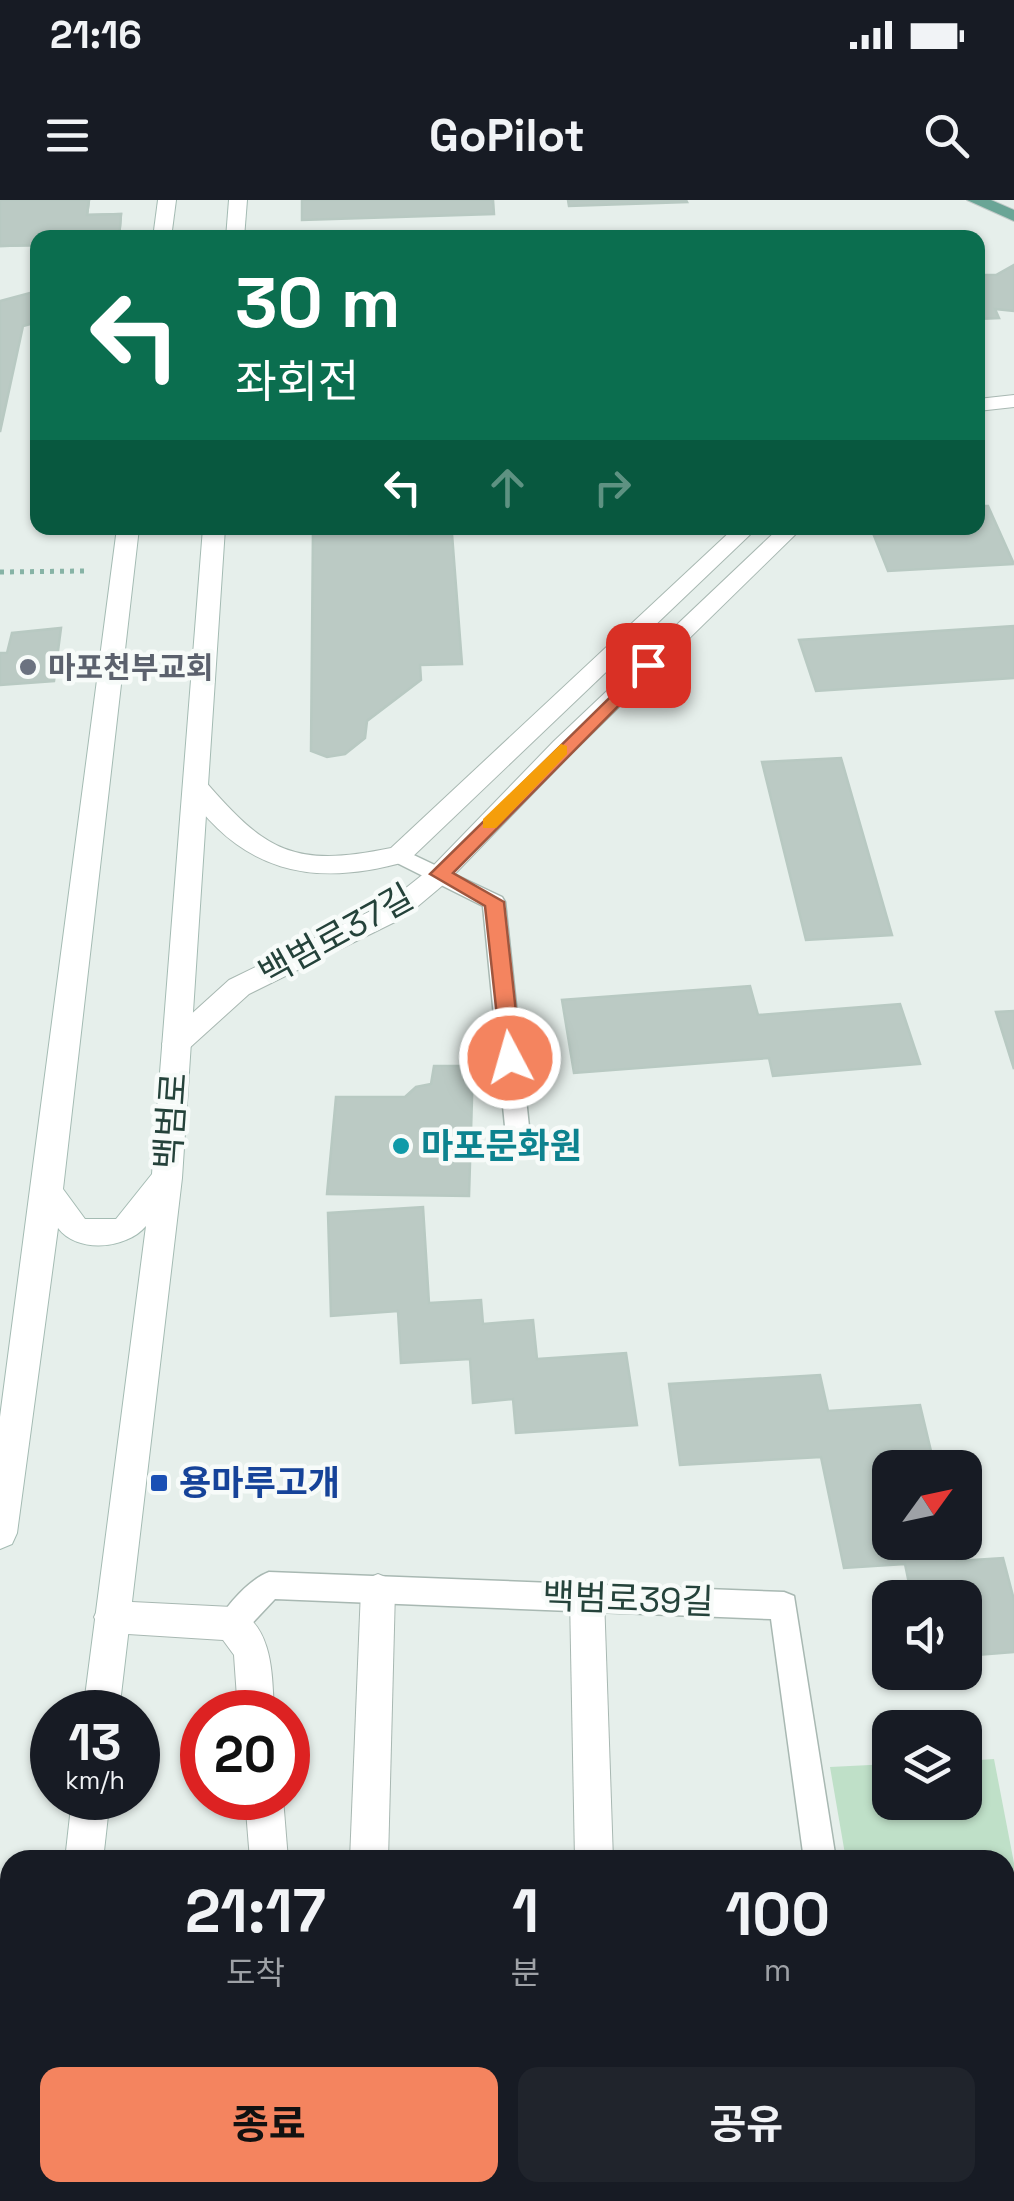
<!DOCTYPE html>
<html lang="ko">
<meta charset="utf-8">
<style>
:root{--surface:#171b24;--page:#20242c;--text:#f1f3f6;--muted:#9ea1a6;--accent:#f4845f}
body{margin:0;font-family:"Space Grotesk","Noto Sans KR",sans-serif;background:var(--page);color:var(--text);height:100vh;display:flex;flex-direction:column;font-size:38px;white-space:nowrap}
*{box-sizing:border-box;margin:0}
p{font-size:32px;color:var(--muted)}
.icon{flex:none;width:55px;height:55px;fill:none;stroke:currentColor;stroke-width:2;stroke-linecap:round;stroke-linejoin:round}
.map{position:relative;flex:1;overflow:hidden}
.details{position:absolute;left:0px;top:1650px;width:1015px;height:352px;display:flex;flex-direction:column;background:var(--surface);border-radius:30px 30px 0 0;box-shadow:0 2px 8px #0004}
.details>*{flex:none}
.hud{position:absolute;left:30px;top:30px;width:955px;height:305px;border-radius:20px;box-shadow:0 2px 8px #0004;background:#0b6e4f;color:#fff;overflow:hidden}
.needle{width:65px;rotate:57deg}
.buttons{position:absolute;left:872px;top:1250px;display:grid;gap:20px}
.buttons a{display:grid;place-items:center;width:110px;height:110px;border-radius:20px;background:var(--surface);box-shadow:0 2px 8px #0004;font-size:50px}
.speed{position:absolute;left:30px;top:1490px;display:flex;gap:20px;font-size:50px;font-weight:700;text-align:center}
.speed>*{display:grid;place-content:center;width:130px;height:130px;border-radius:50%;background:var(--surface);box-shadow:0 2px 8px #0004;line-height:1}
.speed small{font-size:25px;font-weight:400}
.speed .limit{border:15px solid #d22;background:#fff;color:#111}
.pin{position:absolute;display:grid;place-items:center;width:85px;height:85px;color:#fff;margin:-42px;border-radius:20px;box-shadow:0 5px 15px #0006}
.me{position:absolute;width:110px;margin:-55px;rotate:354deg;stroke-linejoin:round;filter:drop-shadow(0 0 8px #0008)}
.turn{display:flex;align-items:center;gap:35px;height:210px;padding:0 40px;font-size:45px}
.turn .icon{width:130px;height:130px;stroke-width:2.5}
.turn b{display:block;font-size:70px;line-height:85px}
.lanes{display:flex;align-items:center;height:95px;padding:0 40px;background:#0003;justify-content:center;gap:50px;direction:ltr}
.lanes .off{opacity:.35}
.eta{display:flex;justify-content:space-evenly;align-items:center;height:170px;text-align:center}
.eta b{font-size:60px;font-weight:700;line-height:70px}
.primary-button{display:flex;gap:20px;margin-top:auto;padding:20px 40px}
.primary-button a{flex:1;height:115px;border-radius:20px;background:var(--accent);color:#111;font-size:40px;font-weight:700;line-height:115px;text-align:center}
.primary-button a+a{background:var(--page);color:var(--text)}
.status{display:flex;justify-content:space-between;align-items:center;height:70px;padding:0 50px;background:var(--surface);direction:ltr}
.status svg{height:28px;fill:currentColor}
header{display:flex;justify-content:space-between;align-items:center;height:130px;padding:0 40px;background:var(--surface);font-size:45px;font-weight:700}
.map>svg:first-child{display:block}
.green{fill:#bfe0c8}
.building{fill:#bbcac4;stroke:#b8c9c2;stroke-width:2.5}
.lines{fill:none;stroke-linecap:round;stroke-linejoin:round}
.service-casing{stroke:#a8b8b2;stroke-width:3}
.minor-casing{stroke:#a8b8b2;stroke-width:2}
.tertiary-casing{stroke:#a8b8b2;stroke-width:2}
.secondary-casing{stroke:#a4bbb3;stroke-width:2}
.primary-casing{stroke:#c2cac8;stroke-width:2}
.path{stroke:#86b3a5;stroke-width:5;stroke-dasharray:4 6;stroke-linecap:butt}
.service{fill:#fff;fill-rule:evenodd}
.minor{fill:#fff;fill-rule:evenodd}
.tertiary{fill:#fff;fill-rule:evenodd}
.secondary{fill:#fff;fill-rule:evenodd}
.primary{fill:#6aa596;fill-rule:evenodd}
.route{fill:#f4845f;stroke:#9f563e;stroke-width:2.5}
.slow{fill:#f59e0b}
.worship-dot{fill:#6b7280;stroke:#f7fbf9;stroke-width:4}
.culture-dot{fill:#0f9aa8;stroke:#f7fbf9;stroke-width:4}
.transit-dot{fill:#1a4fb4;stroke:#f7fbf9;stroke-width:4}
.labels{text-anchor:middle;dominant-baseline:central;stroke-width:9;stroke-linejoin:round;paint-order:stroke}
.far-worship-label{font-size:30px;font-weight:bold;fill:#5b616d;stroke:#f7fbf9;text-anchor:start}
.street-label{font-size:35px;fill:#24423a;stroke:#f7fbf9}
.culture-label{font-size:35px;font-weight:bold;fill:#0d838f;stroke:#f7fbf9;text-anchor:start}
.transit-label{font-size:35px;font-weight:bold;fill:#164399;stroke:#f7fbf9;text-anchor:start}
</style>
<div class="status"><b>21:16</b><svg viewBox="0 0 49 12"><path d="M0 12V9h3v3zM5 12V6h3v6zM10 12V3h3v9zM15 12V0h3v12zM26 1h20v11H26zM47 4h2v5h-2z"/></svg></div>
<header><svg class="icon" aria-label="menu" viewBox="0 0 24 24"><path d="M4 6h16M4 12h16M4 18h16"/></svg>GoPilot<svg class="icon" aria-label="search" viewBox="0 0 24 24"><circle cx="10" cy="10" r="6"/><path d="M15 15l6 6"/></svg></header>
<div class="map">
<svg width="1014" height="2001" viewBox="0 0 1014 2001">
<rect width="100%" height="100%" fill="#e6efeb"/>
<path class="green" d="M994 1559 1014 1663V1768H1005V1660H846L830 1567 890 1564V1602H965V1561Z"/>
<g class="building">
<path d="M0 0H89L87 15 121 14 119 38H38V45L0 46Z"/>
<path d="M0 0H89L87 15 121 14 119 38H38V45L0 46Z"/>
<path d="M302 0H493L494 14 302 20Z"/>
<path d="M568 0H686L687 2 569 6Z"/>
<path d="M1014 65V111L995 109 999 118 978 119V67L981 75H996Z"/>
<path d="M37 91 38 122 23 126 0 232V101Z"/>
<path d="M978 306H988L1014 364 888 371 871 328H978Z"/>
<path d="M313 328H409V335L452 334 462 464 420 465 421 480 367 521 365 538 345 554 327 557 311 551Z"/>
<path d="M1014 426V478L816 491 799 440Z"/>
<path d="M61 428 54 481 0 485V453H7L12 433Z"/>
<path d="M841 558 892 735 806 740 762 562Z"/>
<path d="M750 786 758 815 900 804 920 864 773 876 769 858 574 873 562 800Z"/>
<path d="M1014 811V869L996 812Z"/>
<path d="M434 866H473L469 996 327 994 336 897H405L416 887 431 884Z"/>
<path d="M423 1007 429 1103 481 1100 483 1124 533 1120 537 1159 626 1153 637 1225 516 1233 513 1199 473 1203 470 1159 401 1163 398 1111 331 1116 328 1013Z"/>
<path d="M820 1175 828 1211 920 1205 935 1268H890V1342H953L957 1361 1003 1358 1014 1400V1452L965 1456V1398H912L905 1364 844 1368 821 1257 680 1265 669 1184Z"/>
<path d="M1005 1962H1014V2001H667V1992H1005Z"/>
<rect x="262" y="1992" width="328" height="9"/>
</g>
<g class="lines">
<defs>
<g id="service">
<path d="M399 648 502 697 505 702 530 936 527 943H509L506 936 483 706 391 660 388 655 391 650Z"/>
<path d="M269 1372 784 1392 794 1396 836 1660H804L771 1419 275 1399 242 1434 232 1438 222 1434 217 1424C226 1405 250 1379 269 1372Z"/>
</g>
<g id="minor">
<path d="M378 1374 390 1379 395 1390 388 1660H350L361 1390 366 1379Z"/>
<path d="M587 1381 599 1386 604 1397 613 1660H575L570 1397 575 1386Z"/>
<path d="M112 1401 232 1407C274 1424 272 1475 274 1512H238L234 1455 223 1440 112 1433 100 1429 94 1417 100 1405Z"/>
<path d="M245 1598H283L288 1660H250Z"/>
<rect x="1005" y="1766" width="9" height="40"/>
</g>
<g id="tertiary">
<path d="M1014 195V207L978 211V199Z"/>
<path d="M734 328H757L408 661C312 689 239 672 183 586L186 580H204C266 652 294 668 391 648Z"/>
<path d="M779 328H802L572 553 449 680 405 717 249 794 186 851H166L162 844 166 837 229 780 387 703 431 668 554 541Z"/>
</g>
<g id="secondary">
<path d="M158 0H176L171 38H153Z"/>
<path d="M229 0H247L244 38H226Z"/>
<path d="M117 328H139L63 989 85 1019H116L152 974 203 328H225L182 978 119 1512H83L146 1026C127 1049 77 1054 58 1028L17 1333 12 1344 0 1349V1217Z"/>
<path d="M72 1598H110L103 1660H65Z"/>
<path d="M26 1992H68L67 2001H25Z"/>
</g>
<path id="primary" d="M967 0H991L1014 10V21Z"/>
</defs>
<use href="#service" class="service-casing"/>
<use href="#minor" class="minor-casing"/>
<use href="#tertiary" class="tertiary-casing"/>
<use href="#secondary" class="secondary-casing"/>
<use href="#primary" class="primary-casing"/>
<path class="path" d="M0 372 84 371"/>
<use href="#service" class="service"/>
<use href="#minor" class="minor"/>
<use href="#tertiary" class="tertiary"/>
<use href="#secondary" class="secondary"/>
<use href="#primary" class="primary"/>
</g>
<path class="route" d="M648 460 657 465 655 469 453 673 504 702 521 858 518 863H502L485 706 430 674Z"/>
<path class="slow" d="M561 544 567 546V554L496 628H483V619Z"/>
<circle class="worship-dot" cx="28" cy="467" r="10"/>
<circle class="culture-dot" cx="401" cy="946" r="10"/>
<rect class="transit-dot" x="149" y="1273" width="20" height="20" rx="5"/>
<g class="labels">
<g class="far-worship-label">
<text x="48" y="467">마포천부교회</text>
</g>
<g class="street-label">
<text transform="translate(336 735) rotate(-29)">백범로37길</text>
<text transform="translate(171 921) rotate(-86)">백범로</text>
<text transform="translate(628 1399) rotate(2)">백범로39길</text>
</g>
<g class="culture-label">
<text x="421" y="946">마포문화원</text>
</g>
<g class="transit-label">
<text x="179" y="1283">용마루고개</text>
</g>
</g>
</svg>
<div class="buttons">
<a><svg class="needle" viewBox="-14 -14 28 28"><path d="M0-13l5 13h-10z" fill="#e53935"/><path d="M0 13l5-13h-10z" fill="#9ea1a6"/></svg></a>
<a><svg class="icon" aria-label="sound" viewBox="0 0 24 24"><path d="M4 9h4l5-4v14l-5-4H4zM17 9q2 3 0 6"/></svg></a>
<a><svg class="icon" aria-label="layers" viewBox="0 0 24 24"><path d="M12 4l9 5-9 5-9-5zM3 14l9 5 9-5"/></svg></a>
</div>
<div class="speed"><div>13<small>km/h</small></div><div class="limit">20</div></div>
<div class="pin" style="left:648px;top:465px;background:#d93025"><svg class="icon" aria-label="arrive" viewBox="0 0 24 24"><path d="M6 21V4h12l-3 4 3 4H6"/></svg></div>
<svg class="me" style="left:510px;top:858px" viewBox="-20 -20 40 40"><circle r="17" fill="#f4845f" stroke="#fff" stroke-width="3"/><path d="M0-11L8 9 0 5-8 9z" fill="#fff"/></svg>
<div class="hud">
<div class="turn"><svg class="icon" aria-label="left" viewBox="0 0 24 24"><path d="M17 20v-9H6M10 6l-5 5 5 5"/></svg><div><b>30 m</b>좌회전</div></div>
<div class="lanes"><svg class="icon" aria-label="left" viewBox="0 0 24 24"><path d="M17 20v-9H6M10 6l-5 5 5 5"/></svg><svg class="icon off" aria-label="ahead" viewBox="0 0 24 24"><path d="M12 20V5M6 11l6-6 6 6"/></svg><svg class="icon off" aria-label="right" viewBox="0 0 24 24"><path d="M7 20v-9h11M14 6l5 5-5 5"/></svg></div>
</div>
<section class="details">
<div class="eta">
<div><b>21:17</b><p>도착</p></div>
<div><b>1</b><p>분</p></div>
<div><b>100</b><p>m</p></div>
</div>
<div class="primary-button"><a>종료</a><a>공유</a></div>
</section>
</div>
